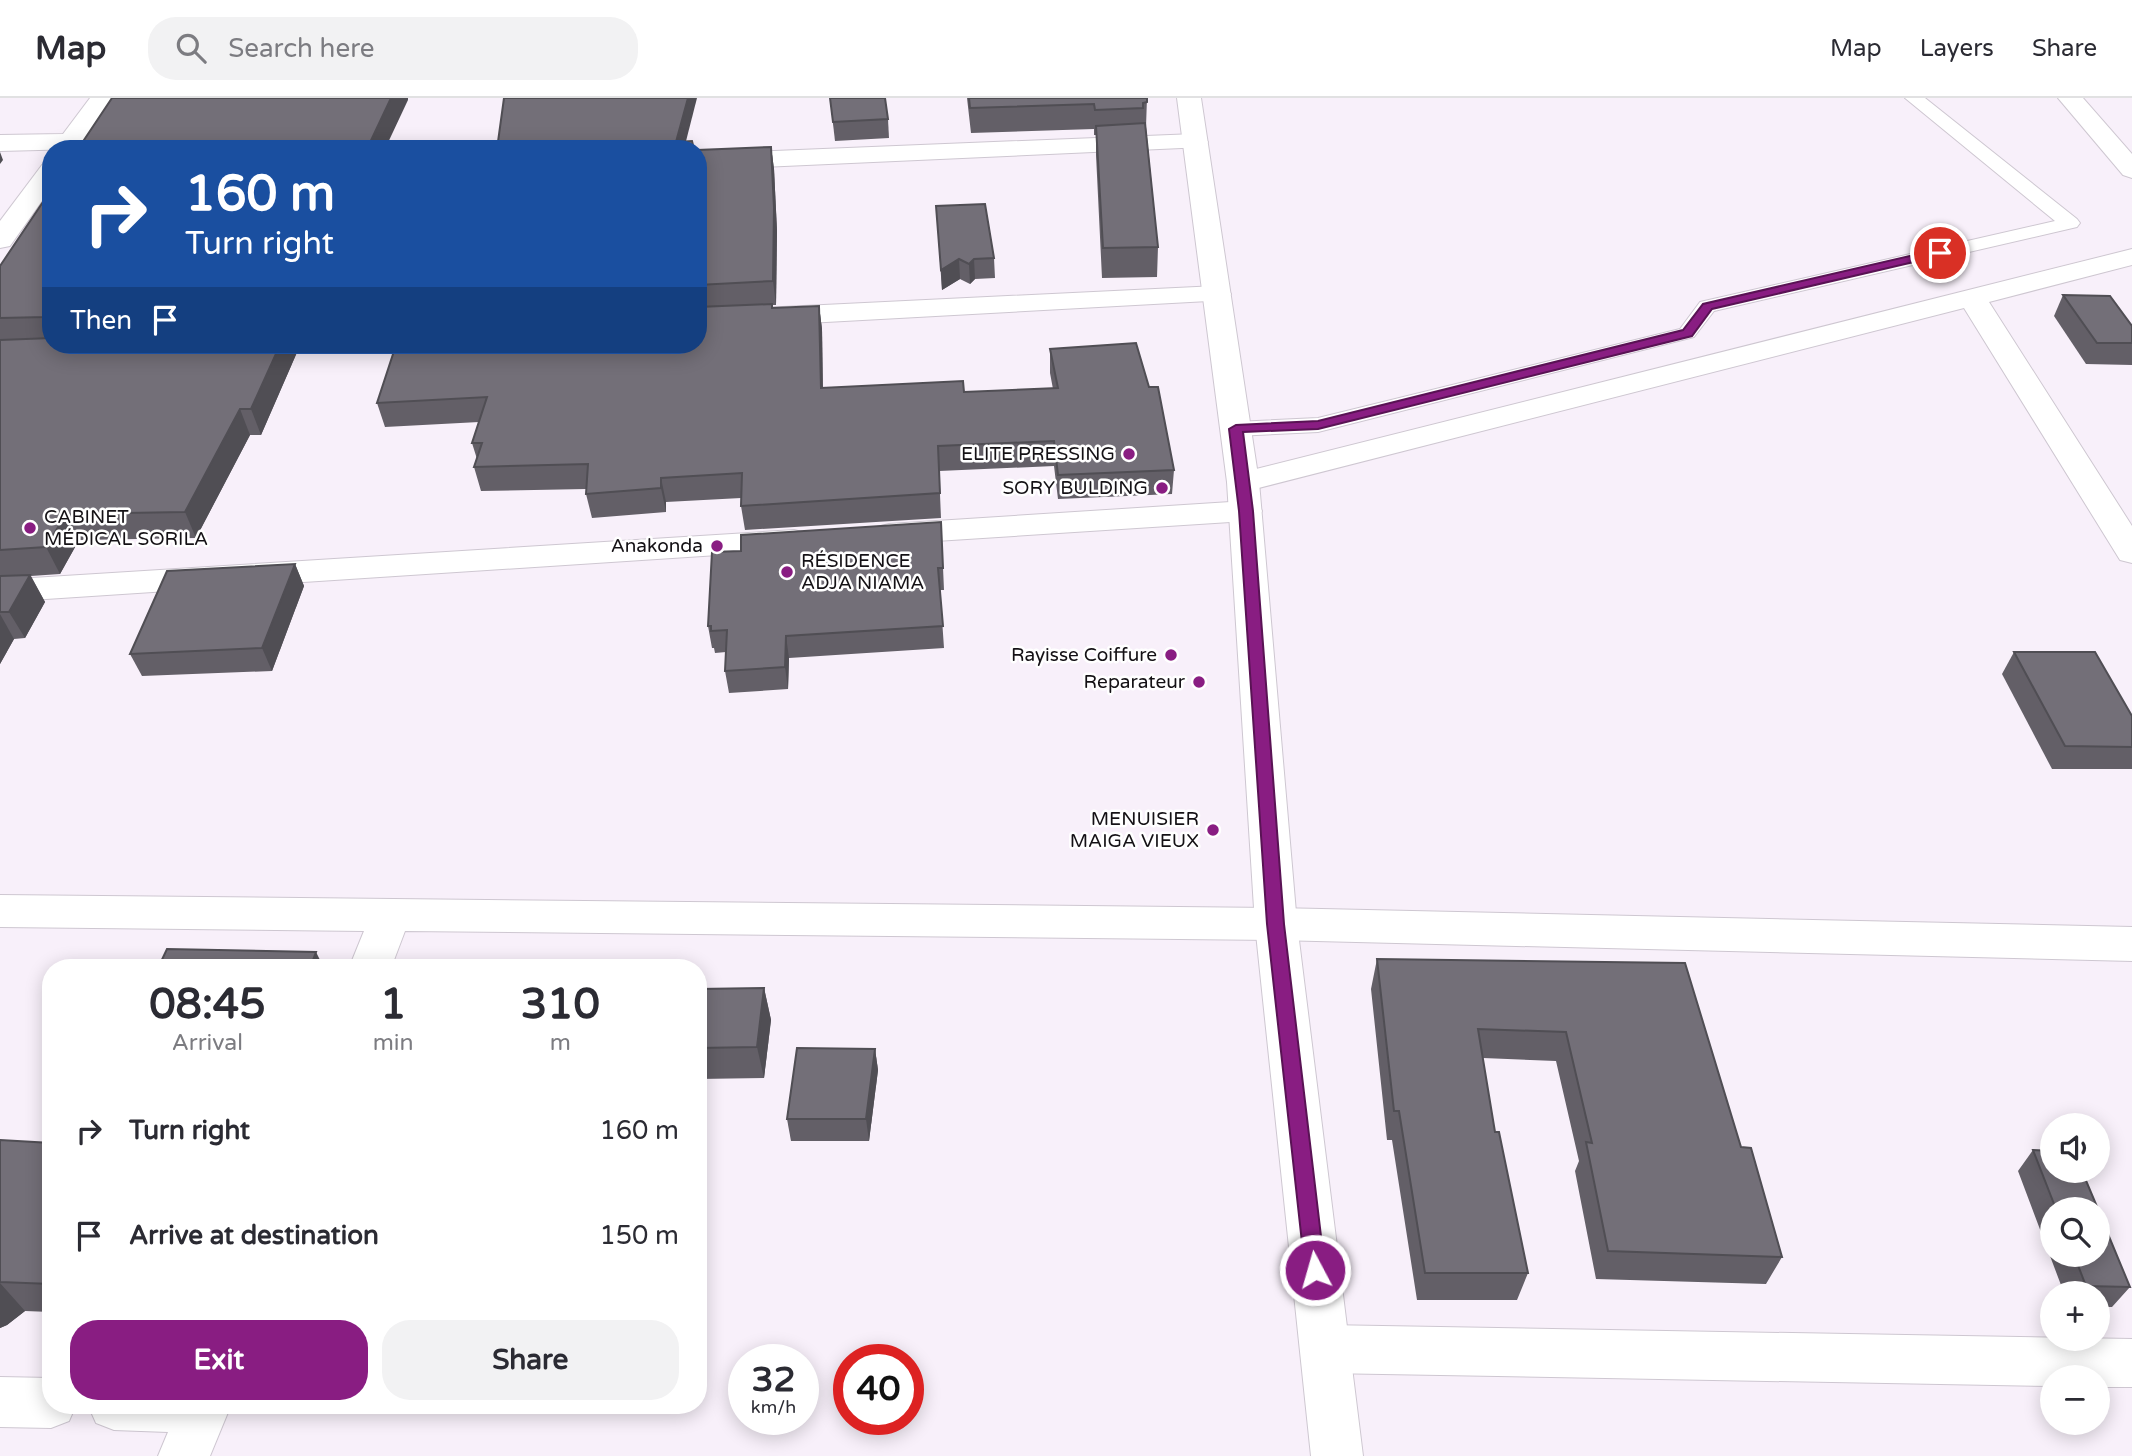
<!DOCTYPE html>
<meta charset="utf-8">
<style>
:root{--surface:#fff;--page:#f2f2f3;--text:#2b2b33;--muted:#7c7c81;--line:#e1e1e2;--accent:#891d82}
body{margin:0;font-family:"Varela Round",sans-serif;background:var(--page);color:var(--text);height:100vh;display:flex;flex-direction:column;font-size:26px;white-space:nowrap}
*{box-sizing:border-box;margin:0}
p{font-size:23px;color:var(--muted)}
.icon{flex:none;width:38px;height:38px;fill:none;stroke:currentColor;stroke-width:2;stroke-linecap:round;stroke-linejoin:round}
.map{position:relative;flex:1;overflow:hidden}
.panel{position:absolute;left:42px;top:861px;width:665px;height:455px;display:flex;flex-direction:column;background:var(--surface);border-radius:28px;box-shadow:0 4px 18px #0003}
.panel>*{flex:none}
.guide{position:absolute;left:42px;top:42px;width:665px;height:214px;border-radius:28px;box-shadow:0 4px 18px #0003;background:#1a4fa0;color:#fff;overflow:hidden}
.buttons{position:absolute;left:2040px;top:1015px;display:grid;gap:14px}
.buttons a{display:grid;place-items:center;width:70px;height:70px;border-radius:50%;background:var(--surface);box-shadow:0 4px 18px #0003;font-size:35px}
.speed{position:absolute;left:728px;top:1246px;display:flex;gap:14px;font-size:35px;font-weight:700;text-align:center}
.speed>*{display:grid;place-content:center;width:91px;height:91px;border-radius:50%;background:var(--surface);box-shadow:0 4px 18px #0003;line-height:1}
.speed small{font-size:18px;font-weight:400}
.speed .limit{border:10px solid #d22;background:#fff;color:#111}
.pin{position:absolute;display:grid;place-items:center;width:60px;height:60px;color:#fff;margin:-30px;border:4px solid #fff;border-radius:50%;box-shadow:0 2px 7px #0007}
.me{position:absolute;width:77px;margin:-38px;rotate:354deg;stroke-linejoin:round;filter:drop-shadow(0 0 5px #0008)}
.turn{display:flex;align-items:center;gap:24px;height:147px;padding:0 28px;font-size:32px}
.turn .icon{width:91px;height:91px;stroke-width:2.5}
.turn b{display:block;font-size:49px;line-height:60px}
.then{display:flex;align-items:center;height:66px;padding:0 28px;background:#0003;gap:14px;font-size:26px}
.eta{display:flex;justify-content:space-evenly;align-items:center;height:119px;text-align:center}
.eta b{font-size:42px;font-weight:700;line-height:49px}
.button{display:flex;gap:14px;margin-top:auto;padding:14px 28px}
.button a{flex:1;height:80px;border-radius:28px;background:var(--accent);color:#fff;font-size:28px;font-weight:700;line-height:80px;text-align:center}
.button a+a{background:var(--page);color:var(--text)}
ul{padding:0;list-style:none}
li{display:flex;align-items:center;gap:21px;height:105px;padding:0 28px}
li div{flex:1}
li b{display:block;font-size:26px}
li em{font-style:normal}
header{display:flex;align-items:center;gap:42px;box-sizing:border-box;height:98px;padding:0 35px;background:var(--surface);border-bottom:2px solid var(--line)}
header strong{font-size:33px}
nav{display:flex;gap:38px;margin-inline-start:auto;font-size:24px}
.search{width:490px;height:63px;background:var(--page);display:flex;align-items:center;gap:18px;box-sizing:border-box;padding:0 24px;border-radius:28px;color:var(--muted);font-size:26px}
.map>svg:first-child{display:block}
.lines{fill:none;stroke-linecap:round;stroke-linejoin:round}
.service-casing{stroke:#cec7d1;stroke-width:2}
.minor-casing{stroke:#cec7d1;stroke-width:2}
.tertiary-casing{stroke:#cec7d1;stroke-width:2}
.service{fill:#fff;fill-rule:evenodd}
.minor{fill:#fff;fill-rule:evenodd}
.tertiary{fill:#fff;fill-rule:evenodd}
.wall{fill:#635f67}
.shaded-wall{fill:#504e54}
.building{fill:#736f78;stroke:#504e54;stroke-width:2}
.route{fill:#891d82;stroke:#591354;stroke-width:2}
.poi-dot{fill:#891d82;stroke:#fff;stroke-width:2.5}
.labels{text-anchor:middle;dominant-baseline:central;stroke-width:5;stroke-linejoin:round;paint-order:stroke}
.poi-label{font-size:19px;fill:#141115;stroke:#fff;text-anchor:end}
</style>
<header>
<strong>Map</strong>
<div class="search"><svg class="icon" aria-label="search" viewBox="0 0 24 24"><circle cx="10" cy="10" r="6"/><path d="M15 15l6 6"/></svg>Search here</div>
<nav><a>Map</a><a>Layers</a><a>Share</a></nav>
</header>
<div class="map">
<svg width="2132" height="1358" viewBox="0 0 2132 1358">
<rect width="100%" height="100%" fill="#f8f0fa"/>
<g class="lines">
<defs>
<path id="service" d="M1905 0H1925L2077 121 2080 125 2077 129 1714 213 1694 239 1318 334 1236 338 1228 336 1225 331 1228 326 1236 324 1318 320 1680 231 1700 204 2055 123Z"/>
<g id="minor">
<path d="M90 0H114L78 51 0 53V37L63 36Z"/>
<path d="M2058 0H2083L2132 56V80L2123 77Z"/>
<path d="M1195 36 1204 39 1208 44 1204 49 698 72V56Z"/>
<path d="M51 64V90L10 148 0 150V123L42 67Z"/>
<path d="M2132 151V167L1989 204 2132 428V465L2120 462 1964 210 1243 394 1232 391 1227 384 1232 377Z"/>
<path d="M1217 188 1227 190 1231 196 1227 202 698 231V213Z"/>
<path d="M1246 403 1258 406 1262 413 1258 420 1246 423 889 446 877 443 872 436 877 429 889 426Z"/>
<path d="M794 432 806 435 811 442 806 449 794 452 0 504V482Z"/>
<path d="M0 797 1276 810 2132 829V863L1276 842 405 833 391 870H349L364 833 0 829Z"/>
<path d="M1325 1227 2132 1241V1289H2098V1279H2053V1288L1325 1275 1307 1268 1300 1251 1307 1234Z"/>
<path d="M0 1279 51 1280V1307H76L69 1323 51 1330 0 1329Z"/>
<path d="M88 1307H231L210 1358H158L168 1334 114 1332 96 1325Z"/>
</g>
<path id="tertiary" d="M1177 0H1201L1259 384 1297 826 1363 1358H1311L1255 826 1227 384Z"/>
</defs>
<use href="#service" class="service-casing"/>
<use href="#minor" class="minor-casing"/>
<use href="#tertiary" class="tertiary-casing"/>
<use href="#service" class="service"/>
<use href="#minor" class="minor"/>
<use href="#tertiary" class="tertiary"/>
</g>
<g class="wall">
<path d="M830 0 888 21 889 40 835 43Z"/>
<path d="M967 0H1147L1146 29 1158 149 1157 179 1102 180 1096 57V37H1094V31L971 35Z"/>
<path d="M771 49 774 71 777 133 776 207H772L773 210 819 208 822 231 823 290 964 294 1053 291 1050 275V251L1174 372 1172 396 1058 401 1054 368 939 373 941 420 745 432 741 408V400L666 404V414L592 420 586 396V391L481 393 474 369 477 361 472 345 479 324 385 329 377 305 698 247V52Z"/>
<path d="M51 92V247H296L298 252 261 337H250L196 440 79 442 60 476 31 478 45 504 25 540 14 541 0 566V168Z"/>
<path d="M936 108 994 160 995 180 975 181 970 186 960 181 942 192Z"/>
<path d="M2063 197 2132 228V267L2086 266 2054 218Z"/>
<path d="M941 424 944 492H940L944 550 789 560 788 591 729 595 725 573 726 554 715 555 714 550H712L708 528 741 453Z"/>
<path d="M295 466 304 488 272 573 142 578 130 556Z"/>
<path d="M2014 554 2132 618V671H2052L2002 576Z"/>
<path d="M1377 861 1685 865 1741 1049 1782 1159 1766 1186 1596 1181 1575 1073 1579 1063 1556 963 1483 960 1495 1034 1528 1175 1517 1202H1417L1392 1042H1387L1371 891Z"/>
<path d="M764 890 771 922 764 980 698 981V891Z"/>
<path d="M875 951 878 972 869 1043H791L787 1021Z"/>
<path d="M0 1042 51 1045V1214L25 1213 7 1227 0 1230Z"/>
<path d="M2033 1052 2098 1111H2053V1157H2098L2130 1189 2112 1209H2098V1195H2064L2018 1073Z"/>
</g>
<g class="shaded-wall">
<path d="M391 0H408V2L385 51H367Z"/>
<path d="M688 0H697L684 51 676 44Z"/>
<path d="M771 49 774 71 777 133 776 207 773 183Z"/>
<path d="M0 54 3 62 0 66Z"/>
<path d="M959 161 960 181 942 192 941 172Z"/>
<path d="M974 161 975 181 970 186 969 166Z"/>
<path d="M819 208 822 231 823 314 821 290Z"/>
<path d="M51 211V229L46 219Z"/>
<path d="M280 247H296L298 252 261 337 251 311Z"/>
<path d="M240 311 250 337 196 440 185 414Z"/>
<path d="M661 380 666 404V414L661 390Z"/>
<path d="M66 416 79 442 60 476 46 449Z"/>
<path d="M295 466 304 488 272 573 262 550Z"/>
<path d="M30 477 45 504 25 540 9 514Z"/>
<path d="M0 516 14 541 0 566Z"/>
<path d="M786 538 789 560 788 591 785 569Z"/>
<path d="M316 854 324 870H310Z"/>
<path d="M764 890 771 922 764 980 757 949Z"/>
<path d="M875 951 878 972 869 1043 866 1021Z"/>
<path d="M0 1185 25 1213 7 1227 0 1230Z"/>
</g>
<g class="building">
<path d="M112 0H391L367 51H78Z"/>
<path d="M504 0H688L676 44 692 43 694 51H497Z"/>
<path d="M830 0H885L888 21 833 24Z"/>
<path d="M969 0H1147V4L1143 5V10L1095 12 1094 6 970 10Z"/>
<path d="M1145 25 1158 149 1103 150 1096 28Z"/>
<path d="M771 49 774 110 773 183 698 187V52Z"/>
<path d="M51 92V211L46 219 0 220V168Z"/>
<path d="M985 106 994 160 974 161 969 166 959 161 941 172 936 108Z"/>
<path d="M2063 197 2110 198 2132 228V245H2097Z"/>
<path d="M772 206V210L819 208 821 290 963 283 964 294 1058 290 1050 251 1136 245 1149 289H1158L1174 372 1058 377 1054 343 938 348 940 395 741 408 742 375 661 380V390L586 396 588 366 474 369 482 345H472L487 299 377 305 396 247H698V209Z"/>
<path d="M51 240V247H280L251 311H240L185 414 66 416 46 449 0 452V242Z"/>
<path d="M941 424 943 470H938L943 528 786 538 785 569 725 573 727 532 711 533V528H708L712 454 741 453V437Z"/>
<path d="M295 466 262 550 130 556 167 473Z"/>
<path d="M30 477 9 514H0V478Z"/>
<path d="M2014 554H2095L2132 618V649L2065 648Z"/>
<path d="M167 851 316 854 310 870H158Z"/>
<path d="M1377 861 1685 865 1741 1049 1751 1050 1782 1159 1608 1153 1586 1044 1592 1045 1566 934 1478 931 1495 1034H1499L1528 1175H1425L1399 1013H1394Z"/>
<path d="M764 890 757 949 698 950V891Z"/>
<path d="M797 950 875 951 866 1021H787Z"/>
<path d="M0 1042 51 1045V1054L46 1063H51V1186L0 1184Z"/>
<path d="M2033 1052 2053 1053V1073H2082L2098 1111H2056Z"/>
<path d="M2098 1112 2130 1189 2086 1188 2074 1157H2098Z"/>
</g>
<path class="route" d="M1940 151 1944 152V157L1712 211 1692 238 1318 331 1243 334 1253 413 1284 826 1325 1172 1322 1178 1315 1181 1308 1178 1305 1172 1267 826 1239 413 1229 331 1236 327 1318 323 1683 232 1703 206Z"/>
<g class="poi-dot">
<circle cx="1129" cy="356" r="7"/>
<circle cx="1162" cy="390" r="7"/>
<circle cx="30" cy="430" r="7"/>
<circle cx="717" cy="448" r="7"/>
<circle cx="787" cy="474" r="7"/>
<circle cx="1171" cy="557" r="7"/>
<circle cx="1199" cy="584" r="7"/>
<circle cx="1213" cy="732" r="7"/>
</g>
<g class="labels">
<g class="poi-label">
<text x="1115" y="356">ELITE PRESSING</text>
<text x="1148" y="390">SORY BULDING</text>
<text x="44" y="419" text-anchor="start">CABINET<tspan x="44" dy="22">MÉDICAL SORILA</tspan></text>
<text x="703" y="448">Anakonda</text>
<text x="801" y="463" text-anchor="start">RÉSIDENCE<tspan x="801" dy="22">ADJA NIAMA</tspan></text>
<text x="1157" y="557">Rayisse Coiffure</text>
<text x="1185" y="584">Reparateur</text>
<text x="1199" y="721">MENUISIER<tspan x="1199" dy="22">MAIGA VIEUX</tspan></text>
</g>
</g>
</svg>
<div class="buttons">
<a><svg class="icon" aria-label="sound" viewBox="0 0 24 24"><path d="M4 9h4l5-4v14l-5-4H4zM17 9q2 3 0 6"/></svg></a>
<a><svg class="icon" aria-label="search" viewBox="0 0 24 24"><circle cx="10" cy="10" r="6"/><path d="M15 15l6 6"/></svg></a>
<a>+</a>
<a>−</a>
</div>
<div class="speed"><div>32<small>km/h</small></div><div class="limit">40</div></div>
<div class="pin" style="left:1940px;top:155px;background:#d93025"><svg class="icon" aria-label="arrive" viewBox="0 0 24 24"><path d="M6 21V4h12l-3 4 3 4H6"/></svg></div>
<svg class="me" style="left:1315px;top:1172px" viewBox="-20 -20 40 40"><circle r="17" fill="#891d82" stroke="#fff" stroke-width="3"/><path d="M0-11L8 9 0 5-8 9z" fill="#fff"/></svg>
<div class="guide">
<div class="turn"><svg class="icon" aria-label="right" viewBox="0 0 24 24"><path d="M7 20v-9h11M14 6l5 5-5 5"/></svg><div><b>160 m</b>Turn right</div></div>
<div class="then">Then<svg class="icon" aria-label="arrive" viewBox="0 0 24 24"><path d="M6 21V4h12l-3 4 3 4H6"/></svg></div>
</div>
<section class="panel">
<div class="eta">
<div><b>08:45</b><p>Arrival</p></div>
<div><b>1</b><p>min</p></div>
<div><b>310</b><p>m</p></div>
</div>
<ul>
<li><svg class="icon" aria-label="right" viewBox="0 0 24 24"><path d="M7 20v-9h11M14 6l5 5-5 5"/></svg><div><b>Turn right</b></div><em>160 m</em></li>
<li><svg class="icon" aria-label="arrive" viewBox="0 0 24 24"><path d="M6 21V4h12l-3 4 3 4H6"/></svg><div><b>Arrive at destination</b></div><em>150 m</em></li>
</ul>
<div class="button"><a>Exit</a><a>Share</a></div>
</section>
</div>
